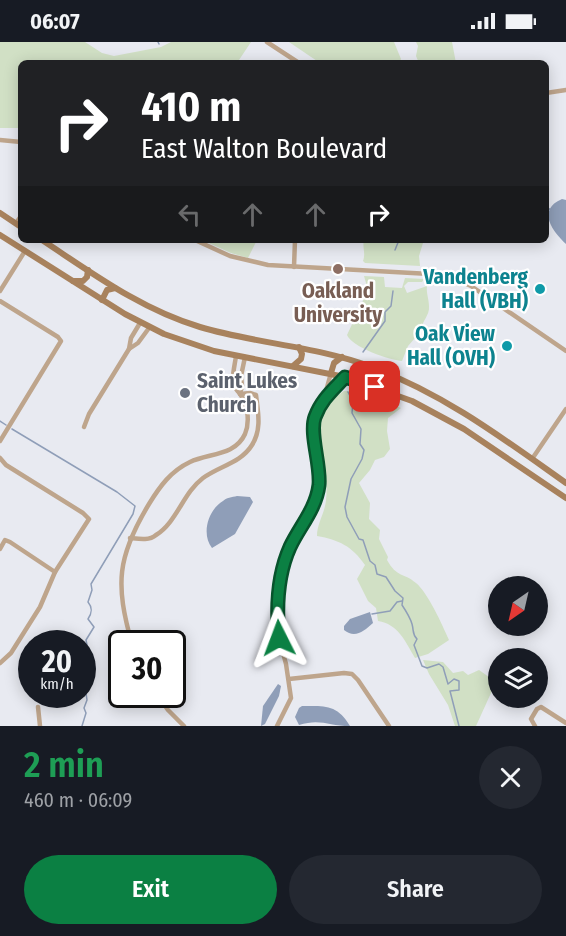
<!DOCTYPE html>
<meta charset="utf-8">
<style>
:root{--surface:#171b24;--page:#242831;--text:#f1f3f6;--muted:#9ea1a6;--accent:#0b8043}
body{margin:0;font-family:"Fira Sans Condensed",sans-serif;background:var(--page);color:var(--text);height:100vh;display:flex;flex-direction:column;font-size:22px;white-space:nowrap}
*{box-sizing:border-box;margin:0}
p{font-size:20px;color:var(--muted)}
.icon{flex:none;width:33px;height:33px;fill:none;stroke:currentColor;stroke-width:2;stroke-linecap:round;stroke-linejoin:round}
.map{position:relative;height:684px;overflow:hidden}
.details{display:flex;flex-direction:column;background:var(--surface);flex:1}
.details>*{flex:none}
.guide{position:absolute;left:18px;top:18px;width:531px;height:183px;border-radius:9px;box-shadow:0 3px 15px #0003;background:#202124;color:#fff;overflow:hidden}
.needle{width:39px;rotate:214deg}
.buttons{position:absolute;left:488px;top:534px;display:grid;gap:12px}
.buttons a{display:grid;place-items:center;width:60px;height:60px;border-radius:50%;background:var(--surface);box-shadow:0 3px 15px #0003;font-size:30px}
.speed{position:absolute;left:18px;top:588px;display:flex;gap:12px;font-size:30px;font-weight:700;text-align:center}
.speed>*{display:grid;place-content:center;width:78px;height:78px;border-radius:50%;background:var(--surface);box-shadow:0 3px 15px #0003;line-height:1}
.speed small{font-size:15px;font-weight:400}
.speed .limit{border:3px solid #111;border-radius:9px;background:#fff;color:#111}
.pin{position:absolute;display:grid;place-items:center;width:51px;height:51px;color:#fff;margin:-26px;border-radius:12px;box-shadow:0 3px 9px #0006}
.me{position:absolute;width:66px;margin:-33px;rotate:357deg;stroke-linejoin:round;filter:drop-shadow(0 0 4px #0008)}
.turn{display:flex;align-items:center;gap:21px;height:126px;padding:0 24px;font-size:27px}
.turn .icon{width:78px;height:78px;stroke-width:2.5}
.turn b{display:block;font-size:42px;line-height:51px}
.lanes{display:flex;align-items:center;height:57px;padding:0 24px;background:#0003;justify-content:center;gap:30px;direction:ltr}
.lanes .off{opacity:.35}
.round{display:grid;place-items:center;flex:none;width:63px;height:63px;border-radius:32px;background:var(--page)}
.headline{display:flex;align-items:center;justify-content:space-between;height:102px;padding:0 24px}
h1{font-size:36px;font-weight:600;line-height:45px;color:#1e9e55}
.action{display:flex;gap:12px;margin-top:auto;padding:12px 24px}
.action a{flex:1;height:69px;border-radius:36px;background:var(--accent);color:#fff;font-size:24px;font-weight:600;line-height:69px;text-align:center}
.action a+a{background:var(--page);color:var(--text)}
.status{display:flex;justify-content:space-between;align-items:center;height:42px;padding:0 30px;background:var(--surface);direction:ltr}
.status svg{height:16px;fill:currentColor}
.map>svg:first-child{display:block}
.green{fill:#d1e0c5}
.water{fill:#8f9eb8}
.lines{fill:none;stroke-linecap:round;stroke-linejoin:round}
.stream{stroke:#8f9eb8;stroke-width:1.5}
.street{stroke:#bea58c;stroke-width:4.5}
.secondary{stroke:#a8825d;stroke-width:6}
.route-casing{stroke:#07532c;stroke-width:15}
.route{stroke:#0b8043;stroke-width:10}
.education-dot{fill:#8d6e63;stroke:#fff;stroke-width:2}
.culture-dot{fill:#0f9aa8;stroke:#fff;stroke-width:2}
.worship-dot{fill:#6b7280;stroke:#fff;stroke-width:2}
.labels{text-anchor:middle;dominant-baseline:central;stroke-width:4.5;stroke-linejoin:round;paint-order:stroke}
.culture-label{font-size:21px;font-weight:bold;fill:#0d838f;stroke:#fff;text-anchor:end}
.education-label{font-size:21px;font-weight:bold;fill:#785e54;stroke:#fff}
.worship-label{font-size:21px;font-weight:bold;fill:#5b616d;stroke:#fff;text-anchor:start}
</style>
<div class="status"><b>06:07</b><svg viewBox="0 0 49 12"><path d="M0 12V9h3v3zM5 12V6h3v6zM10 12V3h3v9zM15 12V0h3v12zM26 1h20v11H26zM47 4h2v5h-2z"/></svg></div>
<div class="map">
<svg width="566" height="684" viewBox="0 0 566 684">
<rect width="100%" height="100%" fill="#e8eaf1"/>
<g class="green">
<path d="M0 0H85L102 11 114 14 161 5 171 0H251L237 21H21V86H0Z"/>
<path d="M289 0H394L401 17 399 21H320Z"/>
<path d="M416 0H452L456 21H419L416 14 418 4Z"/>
<path d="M202 198H257L248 216 231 211Z"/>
<path d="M364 198H418L423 201 419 214 420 224 365 221 363 219C366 211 362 205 364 198Z"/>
<path d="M364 234 384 235 385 245 402 246 405 236 424 237 422 240H408L404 244 407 251 427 244C426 251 429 257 429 264 430 274 421 279 422 288L408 304 402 319C389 318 352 305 347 293L368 248Z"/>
<path d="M344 349C366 349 382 357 401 366L388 376 387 389 390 407 384 415 375 418 370 428 359 441 370 461 369 477 380 488 379 497 388 515 387 518C397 536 403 530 416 541 428 551 442 582 449 598L428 612 415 616C405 599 398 582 378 579L376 566 368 559 357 537 365 523C352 504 339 498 317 494 317 481 325 471 326 458 331 419 301 375 344 349Z"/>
<path d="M423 618 443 620 453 631 463 629 468 633 479 628 496 640 476 684H455L448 663 429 632Z"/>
</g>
<g class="water">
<path d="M562 157 566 158V202C553 190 536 168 562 157Z"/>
<path d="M237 454 250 455 253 460 235 492 212 506C201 492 208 468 223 459 226 456 232 455 237 454Z"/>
<path d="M370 570 373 581C364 589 355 597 344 588V584L350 577Z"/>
<path d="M278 642 281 644 279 654 265 682 261 684 263 664Z"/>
<path d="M302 664C325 664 337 662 350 684 329 684 320 676 299 683L295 675 299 666Z"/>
</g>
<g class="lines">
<g class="stream">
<path d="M158 0 159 2"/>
<path d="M546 165 551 168"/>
<path d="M395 208 399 198"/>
<path d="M363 310 385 279V270L391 264 393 249"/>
<path d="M348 350 353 360 352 371 361 387 360 402 364 408 362 417 351 437 345 465 347 475 359 497 363 498 370 519 375 523 377 532 386 535 395 549 403 556 402 563C406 569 410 575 412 582 414 589 412 592 417 597L414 603 422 624 427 626 439 622 443 625 448 642 454 637 459 639V648L450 649 459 684"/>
<path d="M0 379 6 383"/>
<path d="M12 387 117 450 135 464 133 472 91 542 92 548 88 560C93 566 92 571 88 577L94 585 86 598 87 603 82 616"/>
<path d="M372 572 390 569 397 560 402 559"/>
<path d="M82 684 86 671 84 666 87 658 86 651 84 650 82 644"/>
</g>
<g class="street">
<path d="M267 0 299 21"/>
<path d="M546 51 566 48"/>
<path d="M0 98 21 100"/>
<path d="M16 181 21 174"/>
<path d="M195 198 230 214 268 223 430 232 451 235 471 244 566 309"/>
<path d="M294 225 295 198"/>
<path d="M0 249 25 209"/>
<path d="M0 259 58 295 61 299 0 399"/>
<path d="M129 307 138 301 149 286"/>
<path d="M240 352 242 344 241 334 245 315"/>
<path d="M324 356 345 335"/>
<path d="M84 385 89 372 129 307 131 296 140 281"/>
<path d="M0 416 6 423 83 471 89 477 55 530 40 565 11 611 0 621"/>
<path d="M532 417 566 367"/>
<path d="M130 496C139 497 149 499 156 493 177 480 183 451 203 436 219 424 241 421 252 403 262 387 258 370 256 353L250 351 240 352"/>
<path d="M0 507 5 498 10 500 55 530"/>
<path d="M132 602C115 542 117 515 149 462 160 444 171 429 190 420 209 411 235 414 245 392 250 380 248 362 240 352 237 348 234 346 233 341 232 333 235 322 236 314"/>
<path d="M289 637 344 631 352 632 358 638 389 684"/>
<path d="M157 652 168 668 184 684"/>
<path d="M38 665 40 684"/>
<path d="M277 684 291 656 286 622 279 596 277 578 278 551 282 531 290 507 316 458 319 437 314 376 324 356 331 331"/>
<path d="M535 684 531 677 537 667 541 665 566 681"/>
</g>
<g class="secondary">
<path d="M0 171 21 185"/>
<path d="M0 193 125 272 164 292 214 309 345 335 412 359 464 387 566 456"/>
<path d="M42 198C92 231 142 268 200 285 257 302 316 304 372 325 447 354 501 395 566 441"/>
<path d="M73 239H83L87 235 88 228"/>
<path d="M102 258 107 248 115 246"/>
<path d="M293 324 301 317 302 312 299 305"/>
<path d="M331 331 334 321 342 315"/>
</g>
</g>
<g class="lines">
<defs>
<path id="route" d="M279 596C276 565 277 534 290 505 300 484 316 467 319 443 321 423 309 391 315 375 321 358 333 348 345 335L375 345"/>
</defs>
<use href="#route" class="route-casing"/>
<use href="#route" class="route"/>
</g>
<circle class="education-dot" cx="338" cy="227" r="6"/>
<g class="culture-dot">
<circle cx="540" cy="247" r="6"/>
<circle cx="507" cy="304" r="6"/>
</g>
<circle class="worship-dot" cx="185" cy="351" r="6"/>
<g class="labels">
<g class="culture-label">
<text x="528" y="235">Vandenberg<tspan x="528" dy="24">Hall (VBH)</tspan></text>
<text x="495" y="292">Oak View<tspan x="495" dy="24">Hall (OVH)</tspan></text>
</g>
<g class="education-label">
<text x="338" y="249">Oakland<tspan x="338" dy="24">University</tspan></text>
</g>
<g class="worship-label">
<text x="197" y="339">Saint Lukes<tspan x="197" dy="24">Church</tspan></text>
</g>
</g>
</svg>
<div class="buttons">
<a><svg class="needle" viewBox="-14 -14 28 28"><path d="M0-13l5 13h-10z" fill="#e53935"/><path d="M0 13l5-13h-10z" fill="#9ea1a6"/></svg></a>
<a><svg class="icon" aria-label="layers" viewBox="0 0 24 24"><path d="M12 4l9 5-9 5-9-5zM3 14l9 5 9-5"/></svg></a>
</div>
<div class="speed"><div>20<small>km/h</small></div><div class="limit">30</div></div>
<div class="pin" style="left:375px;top:345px;background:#d93025"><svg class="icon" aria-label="arrive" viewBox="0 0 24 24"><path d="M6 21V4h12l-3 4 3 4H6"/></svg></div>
<svg class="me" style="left:279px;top:596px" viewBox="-20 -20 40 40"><path d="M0-17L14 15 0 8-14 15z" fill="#0b8043" stroke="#fff" stroke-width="4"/></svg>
<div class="guide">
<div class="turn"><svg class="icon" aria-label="right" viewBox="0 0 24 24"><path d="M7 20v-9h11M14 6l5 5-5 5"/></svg><div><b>410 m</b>East Walton Boulevard</div></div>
<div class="lanes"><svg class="icon off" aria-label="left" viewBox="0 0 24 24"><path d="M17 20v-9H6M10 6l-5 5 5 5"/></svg><svg class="icon off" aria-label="ahead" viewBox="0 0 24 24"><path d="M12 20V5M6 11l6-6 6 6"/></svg><svg class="icon off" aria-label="ahead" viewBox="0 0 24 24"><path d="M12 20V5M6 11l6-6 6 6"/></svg><svg class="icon" aria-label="right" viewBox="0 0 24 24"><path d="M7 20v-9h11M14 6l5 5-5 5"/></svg></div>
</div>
</div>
<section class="details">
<div class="headline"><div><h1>2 min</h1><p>460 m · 06:09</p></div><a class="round"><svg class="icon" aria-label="close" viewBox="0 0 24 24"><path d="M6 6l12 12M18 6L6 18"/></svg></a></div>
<div class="action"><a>Exit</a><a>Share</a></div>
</section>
